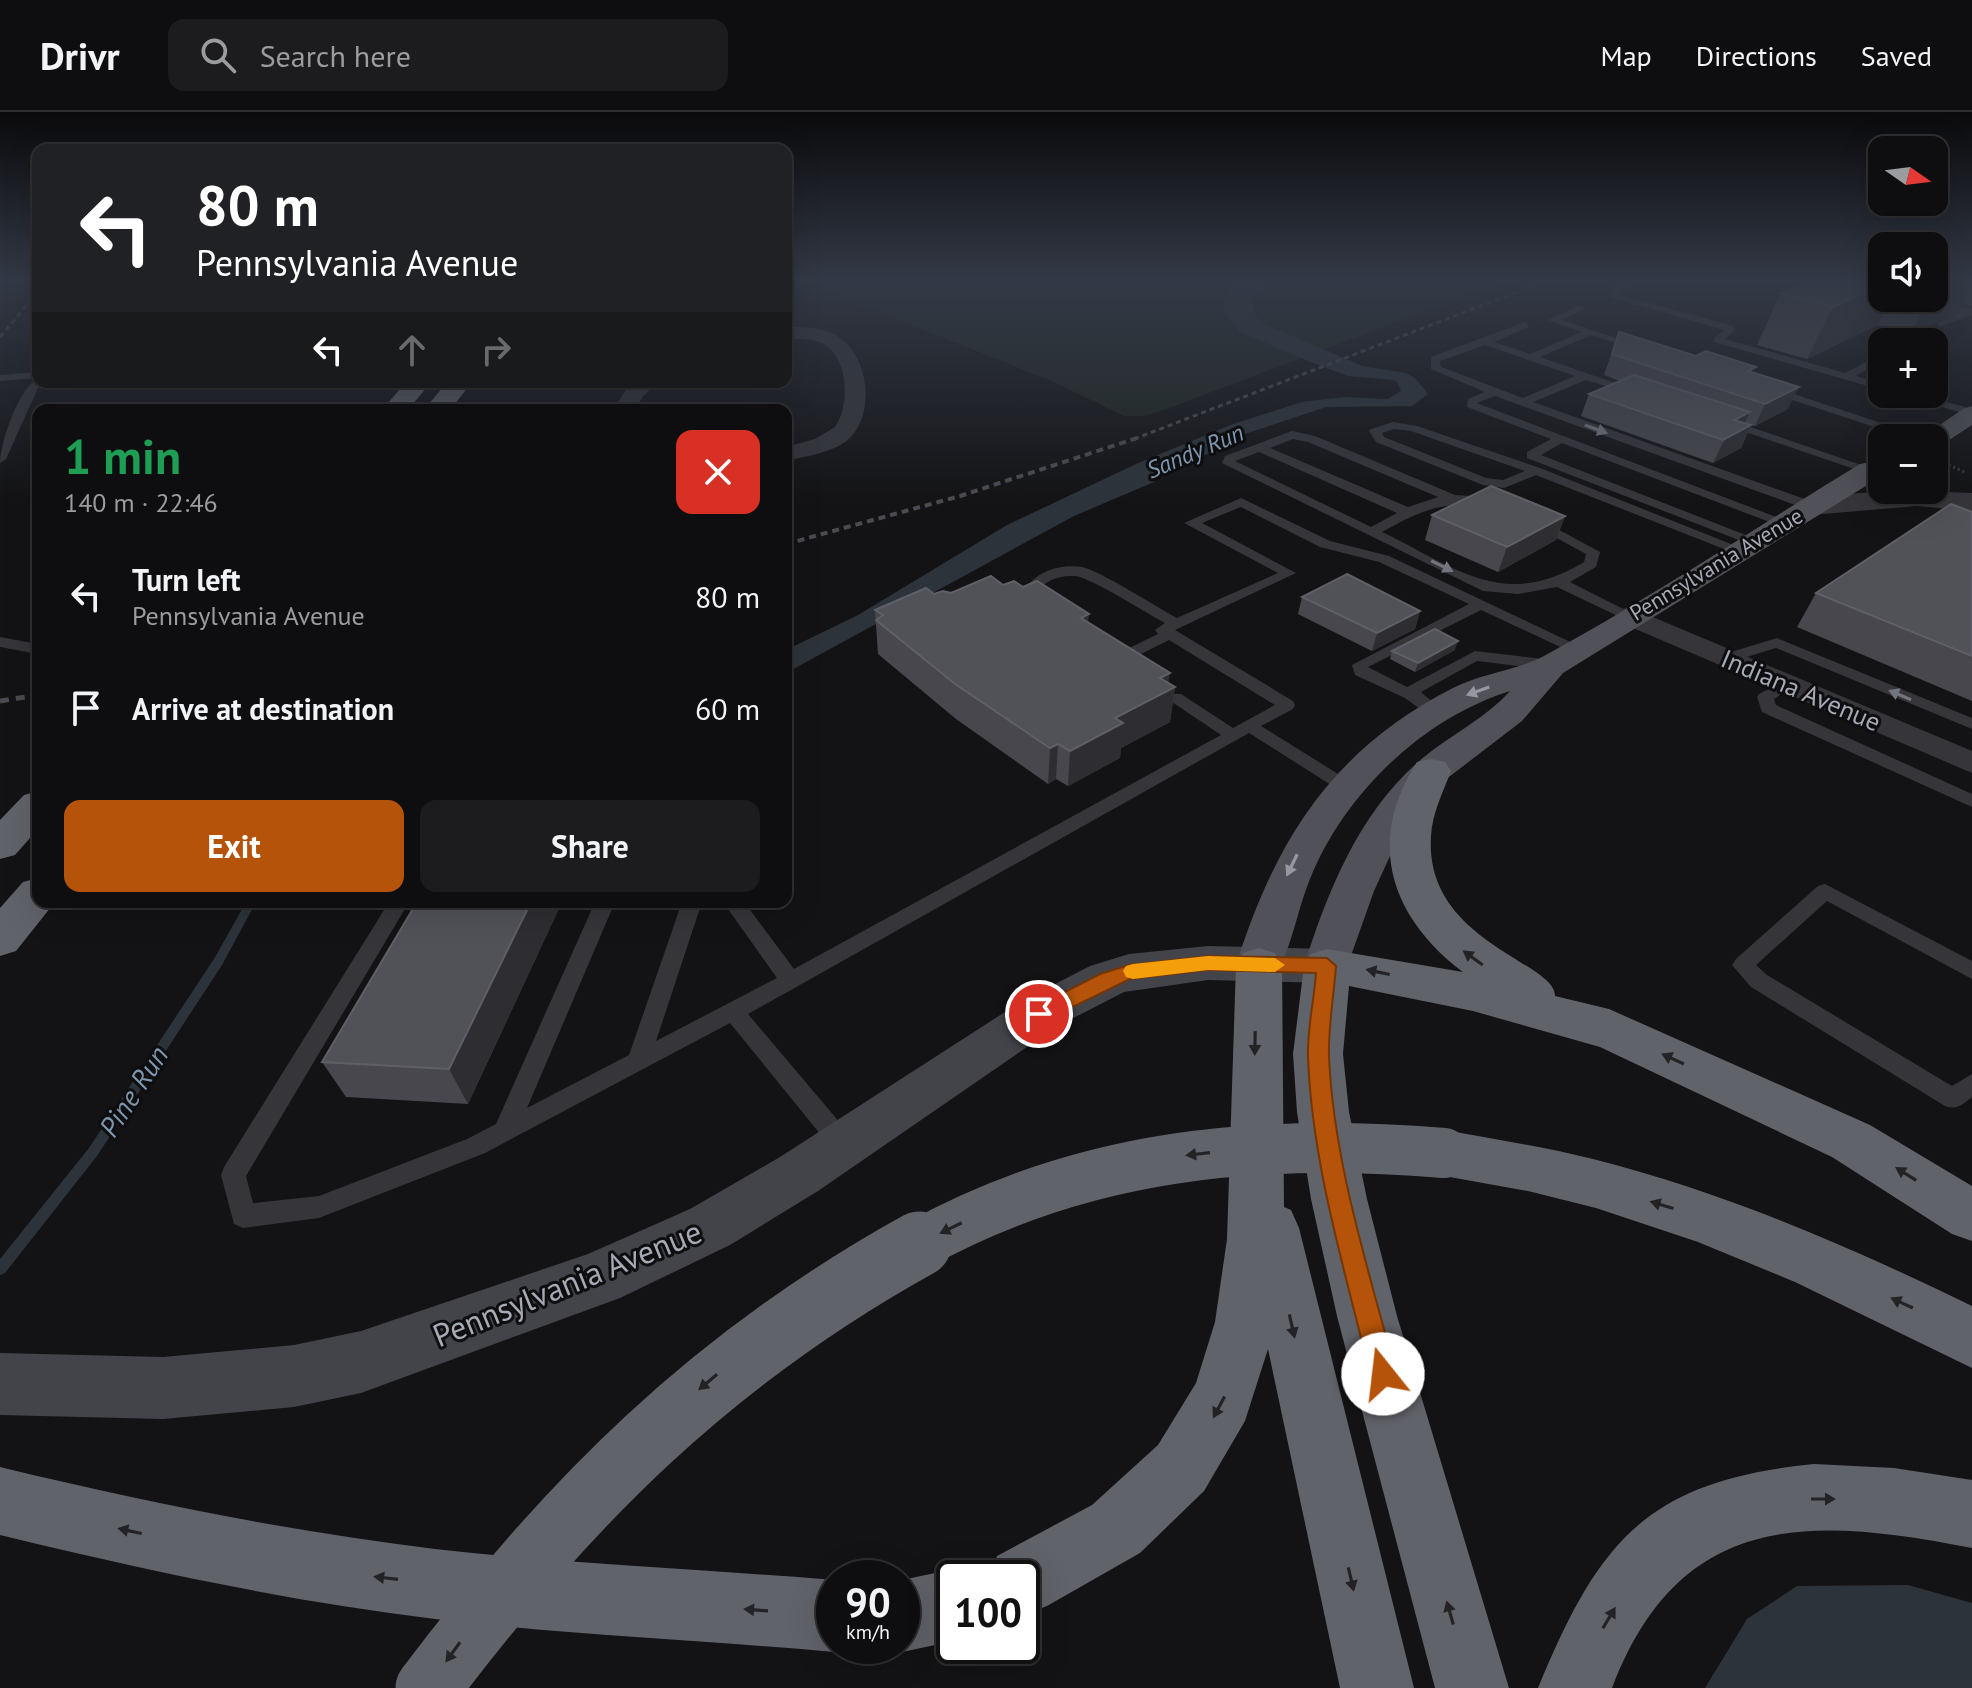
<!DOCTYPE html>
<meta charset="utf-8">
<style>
:root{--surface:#0e0e10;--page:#1c1c1e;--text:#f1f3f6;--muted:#9b9c9f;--line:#2e2e30;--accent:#b45309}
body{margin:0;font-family:"PT Sans",sans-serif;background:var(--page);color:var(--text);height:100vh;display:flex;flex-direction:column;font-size:30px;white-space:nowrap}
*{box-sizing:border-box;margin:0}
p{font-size:26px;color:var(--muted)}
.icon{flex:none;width:44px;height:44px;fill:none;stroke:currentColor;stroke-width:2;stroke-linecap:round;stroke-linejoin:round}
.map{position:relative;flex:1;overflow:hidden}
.drawer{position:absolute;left:32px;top:292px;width:760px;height:504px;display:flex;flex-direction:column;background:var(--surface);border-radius:16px;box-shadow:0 8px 32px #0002,0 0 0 2px var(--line)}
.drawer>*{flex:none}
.banner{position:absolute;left:32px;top:32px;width:760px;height:244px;border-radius:16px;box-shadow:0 8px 32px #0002,0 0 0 2px var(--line);background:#202124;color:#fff;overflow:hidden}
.needle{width:52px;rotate:104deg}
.buttons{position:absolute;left:1868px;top:24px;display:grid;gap:16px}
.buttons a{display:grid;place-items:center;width:80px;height:80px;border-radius:16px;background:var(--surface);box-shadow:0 8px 32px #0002,0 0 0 2px var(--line);font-size:40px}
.speed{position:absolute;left:816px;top:1448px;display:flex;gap:16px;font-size:40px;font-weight:700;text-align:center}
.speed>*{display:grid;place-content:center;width:104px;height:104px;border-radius:50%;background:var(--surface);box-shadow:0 8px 32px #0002,0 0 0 2px var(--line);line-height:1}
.speed small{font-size:20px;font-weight:400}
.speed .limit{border:4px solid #111;border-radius:12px;background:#fff;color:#111}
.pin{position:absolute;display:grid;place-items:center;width:68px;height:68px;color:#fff;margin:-34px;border:4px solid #fff;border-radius:50%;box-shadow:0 2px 8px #0007}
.me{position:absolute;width:88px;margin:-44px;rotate:344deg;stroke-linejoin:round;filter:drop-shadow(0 0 6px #0008)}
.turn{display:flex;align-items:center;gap:28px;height:168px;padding:0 32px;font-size:36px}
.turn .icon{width:104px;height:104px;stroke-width:2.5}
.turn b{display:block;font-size:56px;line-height:68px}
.lanes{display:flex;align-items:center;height:76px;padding:0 32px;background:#0003;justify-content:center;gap:40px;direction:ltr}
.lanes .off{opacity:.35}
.round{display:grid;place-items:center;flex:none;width:84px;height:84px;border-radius:16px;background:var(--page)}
.headline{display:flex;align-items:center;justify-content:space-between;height:136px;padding:0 32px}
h1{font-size:48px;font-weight:700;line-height:60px;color:#1e9e55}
.cta{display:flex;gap:16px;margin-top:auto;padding:16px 32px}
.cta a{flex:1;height:92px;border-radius:16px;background:var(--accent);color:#fff;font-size:32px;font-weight:700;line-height:92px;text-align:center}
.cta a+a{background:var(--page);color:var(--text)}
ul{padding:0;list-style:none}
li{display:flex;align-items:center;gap:24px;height:112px;padding:0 32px}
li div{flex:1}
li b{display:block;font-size:30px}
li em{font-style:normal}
header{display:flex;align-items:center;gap:48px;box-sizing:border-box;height:112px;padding:0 40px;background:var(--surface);border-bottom:2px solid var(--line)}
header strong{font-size:38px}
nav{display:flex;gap:44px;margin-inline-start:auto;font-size:28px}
.search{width:560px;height:72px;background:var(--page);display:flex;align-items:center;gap:20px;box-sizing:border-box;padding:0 28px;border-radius:16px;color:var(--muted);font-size:30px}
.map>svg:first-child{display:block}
.green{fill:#1e251f}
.water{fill:#2c333a}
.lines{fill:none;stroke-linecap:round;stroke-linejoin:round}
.stream{fill:#2c333a;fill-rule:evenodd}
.path{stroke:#3b3c41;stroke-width:3;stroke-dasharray:2 3;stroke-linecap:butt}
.service{fill:#35353a;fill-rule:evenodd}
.minor{fill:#35353a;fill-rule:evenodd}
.tertiary{fill:#35353a;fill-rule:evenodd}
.secondary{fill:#43444a;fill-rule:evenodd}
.primary{fill:#515259;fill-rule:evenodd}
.motorway{fill:#61636a;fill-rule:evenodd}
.rail-far2{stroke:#4a4b51;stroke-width:3;stroke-dasharray:5 4;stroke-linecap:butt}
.rail-far1{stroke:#4a4b51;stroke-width:4;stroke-dasharray:7 5;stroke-linecap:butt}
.rail{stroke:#4a4b51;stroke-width:5;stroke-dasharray:9 7;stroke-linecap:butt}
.motorway-bridge-far1{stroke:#61636a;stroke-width:50}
.motorway-bridge{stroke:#61636a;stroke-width:65}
.wall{fill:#47474d}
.shaded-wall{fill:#2e2e32}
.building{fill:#515258;stroke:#5f6067;stroke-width:2}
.oneway{fill:#73757e}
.oneway2{fill:#9598a3}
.oneway3{fill:#232326}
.route{fill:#b45309;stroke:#753606;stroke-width:2}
.slow{fill:#f59e0b}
.labels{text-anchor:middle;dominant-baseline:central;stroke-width:6;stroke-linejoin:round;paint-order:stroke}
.far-street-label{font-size:22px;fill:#a6aab5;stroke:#0e0e10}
.far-water-label{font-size:24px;font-style:italic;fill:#7e96ae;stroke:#0e0e10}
.street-label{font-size:26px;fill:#a6aab5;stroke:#0e0e10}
.water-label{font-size:28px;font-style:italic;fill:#7e96ae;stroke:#0e0e10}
.near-street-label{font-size:32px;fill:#a6aab5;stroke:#0e0e10}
</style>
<header>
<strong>Drivr</strong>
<div class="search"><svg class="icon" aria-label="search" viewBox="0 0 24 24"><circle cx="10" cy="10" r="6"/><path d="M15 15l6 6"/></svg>Search here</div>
<nav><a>Map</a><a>Directions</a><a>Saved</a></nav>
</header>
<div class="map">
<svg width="1972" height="1576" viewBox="0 0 1972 1576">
<rect width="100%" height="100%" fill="#131315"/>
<path class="green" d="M823 170H1502L1172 295 1145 304H1124L1054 270 842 185Z"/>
<g class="water">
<path d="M1237 170H1269L1254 182 1251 190 1257 206 1267 213 1362 254 1406 261 1416 267 1428 282 1412 294 1326 295 1218 331 1210 341 1168 356 1154 370 1074 404 786 561V538L858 503 1007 413 1136 352 1233 312 1302 290 1344 285 1388 287 1401 279 1398 271 1394 268 1348 264 1298 245 1240 220 1224 201V188Z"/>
<path d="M1908 1473 1972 1491V1576H1705L1747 1507 1797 1474Z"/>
</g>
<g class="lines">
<path class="stream" d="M246 790H256L222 853 97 1044 5 1161 0 1163V1147L89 1036 214 847Z"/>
<path class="path" d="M1944 351 1967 361"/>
<g class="service">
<path d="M1629 170H1642L1618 182 1733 214 1735 218 1725 227 1845 261 1882 242V249L1856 264 1882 272V278L1714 230V226L1724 218 1610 185 1612 176Z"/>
<path d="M1912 186H1928L1972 197V203L1938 215V211L1960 200Z"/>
<path d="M1578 194 1586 196 1562 208 1645 236 1640 239 1591 223 1540 245 1641 280 1635 283 1586 268 1533 290 1816 391V397H1806L1495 284 1477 291 1792 411 1780 414 1562 331 1541 343 1761 429 1749 432 1527 346V340L1551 327 1467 295 1468 287 1485 280 1431 257V245L1525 210 1529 215 1494 230 1530 242 1582 220 1548 208ZM1485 233 1575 264 1523 286 1441 255 1440 249Z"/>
<path d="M1927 217 1936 219 1919 230H1906Z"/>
<path d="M38 260V266L0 269V263Z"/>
<path d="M38 267V270H43L38 276 6 347 0 351C0 331 19 275 38 267Z"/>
<path d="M1765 275H1773L1926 326H1908L1765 279Z"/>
<path d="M1900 282H1918L1972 297V304Z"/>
<path d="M1722 308H1730L1876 358 1866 361 1722 312Z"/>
<path d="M1393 310 1417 314 1540 356 1746 438 1734 441 1536 363 1504 376 1483 373 1376 330 1369 319 1371 317ZM1394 317 1411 319 1525 359 1503 368 1486 366 1384 325 1382 321Z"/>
<path d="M1292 319 1315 324 1455 383 1471 384 1495 392 1488 396C1446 386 1418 400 1382 420 1457 456 1503 499 1584 450L1586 442 1529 411 1541 408 1600 440 1596 455 1570 470 1637 504 1634 507H1624L1557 475 1518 482 1483 479 1222 351 1225 344ZM1293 327 1308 330 1438 385 1408 395 1270 336ZM1259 340 1397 401 1371 415 1235 349Z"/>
<path d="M1241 386 1330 429 1389 444 1585 537 1577 542 1571 540 1481 498 1368 555 1407 575 1475 539 1552 548 1560 553 1552 558 1477 549 1421 580 1445 601 1443 605H1431L1405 586 1355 563 1352 553 1469 492 1379 450 1320 435 1241 395 1202 411 1296 461 1175 518 1293 589 1295 593 1293 597 1261 614 1351 670 1354 674 1351 678H1339L1249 621 748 902 852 1025 855 1032 852 1039 843 1042 834 1039 730 911 485 1041 319 1106 243 1116 234 1112 221 1063 224 1055 389 790H409L246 1064 253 1091 319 1084 467 1027 496 1012 595 790H615L527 996 629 943 682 790H702L656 929 777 866 723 790H744L794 857 1221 623 1169 588 1167 585 1169 582H1181L1233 616 1275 593 1169 528 1125 550H1113V544L1158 522 1155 518 1165 511C1148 502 1090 465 1075 464 1061 463 1043 468 1038 481L1044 489 1042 492H1032L1023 482C1031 461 1059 451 1082 455 1099 458 1158 496 1177 506L1278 461 1184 411Z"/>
<path d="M0 525 38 532V542L0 535Z"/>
<path d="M1777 526 1972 606V617L1776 536 1727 551 1719 546 1721 543Z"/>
<path d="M1788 567 1796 572 1774 587 1776 593 1972 682V695L1762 600 1757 585 1759 582Z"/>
<path d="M1825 772 1972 849V867L1827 789 1756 853 1767 863 1952 974 1972 962V985C1962 993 1957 998 1945 994L1751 875 1732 853 1736 847 1818 774Z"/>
</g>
<g class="minor">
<path d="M786 215C803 215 826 215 840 226 869 246 875 301 850 326 834 341 806 344 786 349V335L815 327 835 315C850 294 849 247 824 232 813 226 798 227 786 227Z"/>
<path d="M635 270H659L643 284 635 298H613L627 276Z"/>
<path d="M1629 495 1972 639V661L1619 510 1615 504 1619 498Z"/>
</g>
<path class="tertiary" d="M1899 378 1972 381V399L1917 394 1811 403 1801 400 1797 394 1801 388 1811 385Z"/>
<path class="secondary" d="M1208 834 1327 837 1343 842 1350 854 1343 866 1327 871 1208 868 1124 880 1056 915 818 1079 730 1133 620 1186 361 1281 294 1295 163 1307 0 1303V1241L163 1245 294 1233 361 1219 588 1142 690 1097 780 1045 1022 889 1090 854 1129 842Z"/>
<g class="primary">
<path d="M1972 294V313L1943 332 1934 334V326H1921L1963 297Z"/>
<path d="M1882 348V364L1563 561 1522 609 1445 668 1418 699 1395 733 1374 779 1343 866 1327 871 1311 866 1304 854C1327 781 1358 703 1417 651 1446 625 1483 609 1510 579 1422 607 1344 682 1310 767 1297 799 1292 835 1275 865L1259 870 1243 865 1236 853C1276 727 1332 638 1453 576 1482 561 1515 559 1544 544 1652 485 1755 416 1860 352Z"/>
</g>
<g class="motorway">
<path d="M406 270H431L408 298H382Z"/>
<path d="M447 270H472L450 298H424Z"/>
<path d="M1431 647 1445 650 1451 659C1443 680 1432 702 1431 724 1424 830 1556 850 1555 884L1609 897 1870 1013 1972 1074V1129L1952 1122 1832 1045 1600 935 1473 899 1349 874 1343 942 1349 1000 1367 1087 1397 1204 1509 1576H1435L1337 1204 1311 1087 1297 1000 1293 942 1304 854 1311 842 1327 837 1463 860C1391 806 1365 730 1417 650Z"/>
<path d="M38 679V717L15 743 0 747V708L24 683Z"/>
<path d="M38 766V790H55L16 839 0 844V796L23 770Z"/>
<path d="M1259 836 1275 841 1282 853 1284 1095 1291 1098 1299 1116 1414 1576H1340L1268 1237 1245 1309 1204 1379 1140 1441 1047 1494 1022 1504V1466H988L997 1444 1092 1393 1158 1333 1196 1271 1215 1210 1227 1127 1236 853 1243 841Z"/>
<path d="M1444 1018C1494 1027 1544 1035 1593 1047 1724 1080 1851 1135 1972 1194V1256L1795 1170 1698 1130 1596 1096 1528 1079 1444 1064 1425 1057 1417 1041 1425 1025Z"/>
<path d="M1814 1352 1894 1356 1972 1368V1436C1809 1404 1680 1398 1612 1576H1538C1599 1428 1647 1369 1814 1352Z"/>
<path d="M0 1355C144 1390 288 1419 435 1437 567 1452 701 1457 834 1468V1534H848L834 1540C701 1528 567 1523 435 1507 288 1489 144 1458 0 1423Z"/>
<path d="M954 1457 975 1466H954V1529L902 1540 888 1534H902V1468Z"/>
</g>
<g class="rail-far2">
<path d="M0 225 38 180"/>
<path d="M1134 327 1543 170"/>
</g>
<path class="rail-far1" d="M786 432 960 384 1140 325"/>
<path class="rail" d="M0 589 38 583"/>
<path class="motorway-bridge-far1" d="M916 1134C1083 1041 1257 1026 1444 1041"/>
<path class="motorway-bridge" d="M428 1576C569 1389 713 1246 919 1132"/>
</g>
<g class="wall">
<path d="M1934 170H1972V194L1962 191 1955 203 1911 221 1878 213 1807 247 1757 233 1780 182 1882 186H1934Z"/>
<path d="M1619 220 1754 261 1788 297 1755 314 1745 311 1751 313 1741 336 1713 351 1581 304 1589 282 1620 269 1604 263Z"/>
<path d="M1972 400V589L1797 515 1816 481Z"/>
<path d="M1432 403 1565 404 1556 428 1498 460 1425 428Z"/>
<path d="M1003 473 1023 475 1088 510 1175 575 1170 610 1121 636 1120 646 1068 674 1056 667 1048 672 956 607 878 542 875 498 934 482Z"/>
<path d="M1302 485 1420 499 1415 517 1372 539 1298 502Z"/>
<path d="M1455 538 1415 560 1390 547 1392 539Z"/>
<path d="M417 790H562L468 992 346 985 322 950Z"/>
</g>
<g class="shaded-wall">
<path d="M1940 170H1972V173L1955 203 1911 221 1930 186H1934V178L1938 171Z"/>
<path d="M1882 173V186H1892L1878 213 1807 247 1833 195Z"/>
<path d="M1799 275 1788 297 1755 314 1765 292Z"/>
<path d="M1750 300 1741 319 1751 313 1741 336 1713 351 1734 308Z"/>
<path d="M1565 404 1556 428 1498 460 1507 435Z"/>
<path d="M1420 499 1415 517 1372 539 1377 521Z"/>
<path d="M1089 502 1086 536 1081 506Z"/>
<path d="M1458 529 1455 538 1415 560 1418 551Z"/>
<path d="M1170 561 1167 579 1175 575 1170 610 1121 636 1120 646 1068 674 1070 639 1115 606 1160 566Z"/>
<path d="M1058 632 1056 667 1048 672 1050 636Z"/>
<path d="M531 790H562L468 992 449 957Z"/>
</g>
<g class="building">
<path d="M1807 170H1882V173L1833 195 1780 182Z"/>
<path d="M1619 220 1696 244 1706 239 1756 255 1748 259 1799 275 1765 292 1612 242Z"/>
<path d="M1634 263 1750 300 1734 308 1751 313 1723 328 1589 282Z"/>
<path d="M1491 374 1565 404 1507 435 1432 403Z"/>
<path d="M1951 392 1972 400V544L1816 481Z"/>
<path d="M1347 462 1420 499 1377 521 1302 485Z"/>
<path d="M991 464 1003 473 1014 469 1023 475 1037 469 1089 502 1081 506 1170 561 1160 566 1175 575 1115 606 1123 611 1070 639 1058 632 1050 636 955 572 876 508 883 503 875 498 926 476 934 482 943 479 951 481Z"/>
<path d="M1435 517 1458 529 1418 551 1392 539Z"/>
<path d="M417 790H531L449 957 322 950Z"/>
</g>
<defs><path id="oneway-solid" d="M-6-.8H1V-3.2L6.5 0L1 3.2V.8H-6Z" transform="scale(2)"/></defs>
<g class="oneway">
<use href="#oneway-solid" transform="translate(1596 317) rotate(20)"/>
<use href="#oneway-solid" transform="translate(1442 454) rotate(26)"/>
<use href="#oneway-solid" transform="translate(1900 583) rotate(-157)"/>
</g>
<g class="oneway2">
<use href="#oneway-solid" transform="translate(1478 579) rotate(160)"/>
<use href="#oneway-solid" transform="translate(1292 753) rotate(116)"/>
</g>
<g class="oneway3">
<use href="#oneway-solid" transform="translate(1473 846) rotate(-144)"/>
<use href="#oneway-solid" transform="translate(1378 860) rotate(-168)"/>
<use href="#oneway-solid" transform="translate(1255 931) rotate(91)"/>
<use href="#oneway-solid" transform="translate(1673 947) rotate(-155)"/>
<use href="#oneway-solid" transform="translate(1198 1042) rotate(173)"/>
<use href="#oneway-solid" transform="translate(1906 1062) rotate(-148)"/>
<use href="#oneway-solid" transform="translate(1662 1093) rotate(-163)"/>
<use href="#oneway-solid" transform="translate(951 1116) rotate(154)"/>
<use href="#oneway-solid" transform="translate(1902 1191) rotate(-155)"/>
<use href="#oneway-solid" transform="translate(1292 1214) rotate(77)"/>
<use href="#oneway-solid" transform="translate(708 1270) rotate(140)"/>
<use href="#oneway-solid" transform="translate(1219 1295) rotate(118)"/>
<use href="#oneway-solid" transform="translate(1823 1387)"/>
<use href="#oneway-solid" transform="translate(130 1419) rotate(-168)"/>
<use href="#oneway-solid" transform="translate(386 1466) rotate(-173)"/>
<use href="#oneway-solid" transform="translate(1351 1467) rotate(77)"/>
<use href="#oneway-solid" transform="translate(756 1498) rotate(-176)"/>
<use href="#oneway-solid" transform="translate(1450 1501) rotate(-106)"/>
<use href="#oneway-solid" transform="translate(1609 1506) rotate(-59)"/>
<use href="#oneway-solid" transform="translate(453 1540) rotate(126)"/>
</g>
<linearGradient id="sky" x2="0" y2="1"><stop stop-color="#0a0a0c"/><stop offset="0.43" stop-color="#333946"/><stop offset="1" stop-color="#333946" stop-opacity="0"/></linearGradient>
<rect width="1972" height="391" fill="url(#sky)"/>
<path class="route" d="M1208 844 1327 846 1336 854C1334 883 1328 915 1329 945 1334 1053 1369 1158 1396 1262L1392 1271 1383 1274 1374 1271 1370 1262C1345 1158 1312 1053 1308 945 1307 918 1314 888 1316 861L1208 858 1130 867 1046 908H1032L1029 902 1032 897 1100 862 1129 853Z"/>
<path class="slow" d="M1208 844 1275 846 1285 853 1275 860 1208 858 1133 867 1126 865 1123 859 1126 854 1133 852Z"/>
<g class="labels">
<g class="far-street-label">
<text transform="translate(1716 452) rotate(-31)">Pennsylvania Avenue</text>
</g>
<g class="far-water-label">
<text transform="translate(1195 339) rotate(-23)">Sandy Run</text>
</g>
<g class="street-label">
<text transform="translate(1801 578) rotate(23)">Indiana Avenue</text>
</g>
<g class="water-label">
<text transform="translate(133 979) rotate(-57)">Pine Run</text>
</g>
<g class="near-street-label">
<text transform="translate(567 1171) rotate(-22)">Pennsylvania Avenue</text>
</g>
</g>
</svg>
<div class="buttons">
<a><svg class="needle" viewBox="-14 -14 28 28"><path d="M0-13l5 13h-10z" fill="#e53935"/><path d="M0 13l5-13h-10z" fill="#9b9c9f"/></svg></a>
<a><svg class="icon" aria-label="sound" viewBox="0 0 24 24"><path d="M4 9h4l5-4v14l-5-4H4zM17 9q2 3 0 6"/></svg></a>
<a>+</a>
<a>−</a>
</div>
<div class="speed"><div>90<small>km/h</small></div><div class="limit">100</div></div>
<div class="pin" style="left:1039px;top:902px;background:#d93025"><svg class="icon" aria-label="arrive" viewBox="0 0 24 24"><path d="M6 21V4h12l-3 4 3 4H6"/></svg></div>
<svg class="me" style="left:1383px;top:1262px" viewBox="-20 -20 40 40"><circle r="19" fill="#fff"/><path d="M0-13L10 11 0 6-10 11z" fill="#b45309"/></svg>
<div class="banner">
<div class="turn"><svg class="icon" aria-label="left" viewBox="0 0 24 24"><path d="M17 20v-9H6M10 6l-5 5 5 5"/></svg><div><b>80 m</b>Pennsylvania Avenue</div></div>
<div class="lanes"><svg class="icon" aria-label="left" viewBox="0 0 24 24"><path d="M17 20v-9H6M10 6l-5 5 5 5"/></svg><svg class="icon off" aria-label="ahead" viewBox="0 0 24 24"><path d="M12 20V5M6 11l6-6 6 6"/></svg><svg class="icon off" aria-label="right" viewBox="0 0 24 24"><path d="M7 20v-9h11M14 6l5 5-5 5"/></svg></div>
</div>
<section class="drawer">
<div class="headline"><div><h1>1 min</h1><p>140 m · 22:46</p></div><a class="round" style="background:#d93025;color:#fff"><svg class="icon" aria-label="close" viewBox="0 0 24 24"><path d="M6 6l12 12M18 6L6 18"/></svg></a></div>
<ul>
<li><svg class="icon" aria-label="left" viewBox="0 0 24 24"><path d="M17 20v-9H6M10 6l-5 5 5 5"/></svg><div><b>Turn left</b><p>Pennsylvania Avenue</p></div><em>80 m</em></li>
<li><svg class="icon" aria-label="arrive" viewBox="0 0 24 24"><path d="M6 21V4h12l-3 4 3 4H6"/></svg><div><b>Arrive at destination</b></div><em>60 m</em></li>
</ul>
<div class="cta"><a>Exit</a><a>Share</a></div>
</section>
</div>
